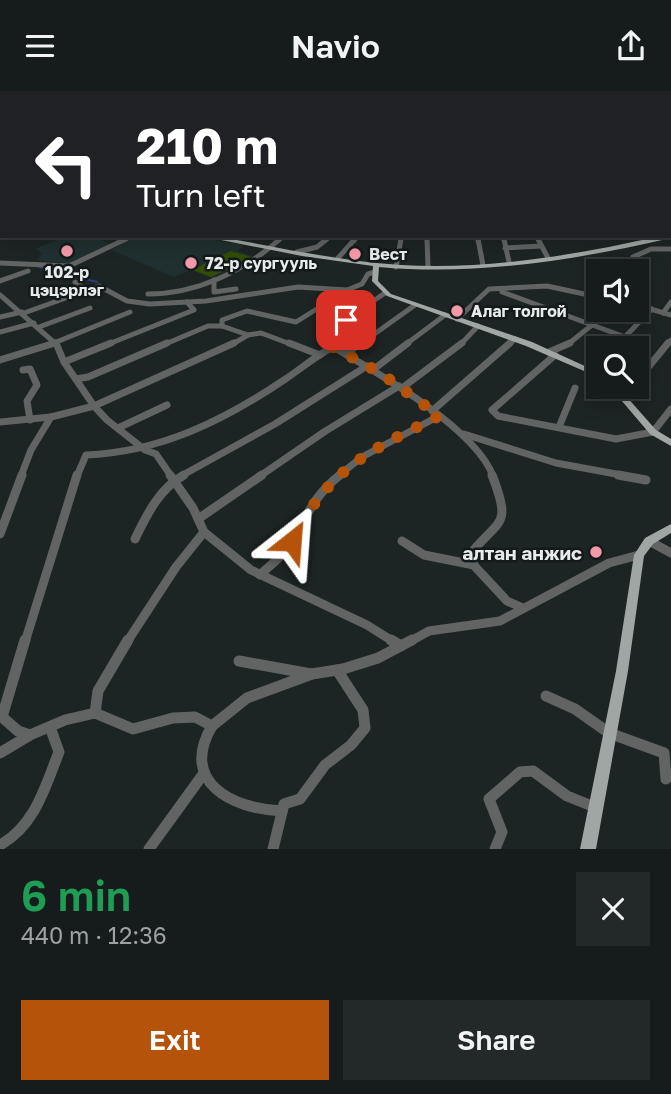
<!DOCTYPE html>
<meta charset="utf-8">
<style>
:root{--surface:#161b1b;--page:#232828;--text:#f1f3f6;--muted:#9ea1a3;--line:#35393a;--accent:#b45309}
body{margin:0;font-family:"Golos Text",sans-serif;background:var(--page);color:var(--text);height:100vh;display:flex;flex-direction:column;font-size:26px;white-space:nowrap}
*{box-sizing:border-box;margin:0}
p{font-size:23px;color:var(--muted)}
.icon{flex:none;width:38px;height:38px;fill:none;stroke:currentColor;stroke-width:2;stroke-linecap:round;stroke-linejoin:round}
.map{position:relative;height:758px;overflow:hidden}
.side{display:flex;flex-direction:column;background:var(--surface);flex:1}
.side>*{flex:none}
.guide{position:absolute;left:0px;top:0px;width:672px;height:147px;box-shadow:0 4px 18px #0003,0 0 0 2px var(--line);background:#202124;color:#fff;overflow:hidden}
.tools{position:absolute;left:586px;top:168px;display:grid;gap:14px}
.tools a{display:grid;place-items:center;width:63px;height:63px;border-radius:0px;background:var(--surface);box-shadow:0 4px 18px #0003,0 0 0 2px var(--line);font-size:35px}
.pin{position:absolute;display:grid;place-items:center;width:60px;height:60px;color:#fff;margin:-30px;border-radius:14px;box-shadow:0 4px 10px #0006}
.me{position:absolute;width:77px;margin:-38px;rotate:28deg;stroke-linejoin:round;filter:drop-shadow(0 0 5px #0008)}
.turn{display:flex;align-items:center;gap:24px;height:147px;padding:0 21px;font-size:32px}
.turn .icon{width:91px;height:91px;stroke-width:2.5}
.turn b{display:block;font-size:49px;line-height:60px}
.round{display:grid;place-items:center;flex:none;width:74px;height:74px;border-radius:0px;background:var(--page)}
.overview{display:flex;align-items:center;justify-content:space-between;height:119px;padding:0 21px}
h1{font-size:42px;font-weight:600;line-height:52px;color:#1e9e55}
.action{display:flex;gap:14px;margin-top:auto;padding:14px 21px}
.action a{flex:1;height:80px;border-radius:0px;background:var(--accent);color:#fff;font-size:28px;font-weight:600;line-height:80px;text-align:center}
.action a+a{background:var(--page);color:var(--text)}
header{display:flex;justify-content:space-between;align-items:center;height:91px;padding:0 21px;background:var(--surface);font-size:32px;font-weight:600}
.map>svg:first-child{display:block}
.built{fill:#202f2f}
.green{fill:#304c06}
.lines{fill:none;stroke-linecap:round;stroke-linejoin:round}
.stream{stroke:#293d76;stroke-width:2}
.minor-far5{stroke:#616462;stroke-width:3.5}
.minor-far4{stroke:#616462;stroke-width:4.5}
.minor-far3{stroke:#616462;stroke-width:5}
.minor-far2{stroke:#616462;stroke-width:7}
.minor-far1{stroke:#616462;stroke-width:9}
.minor{stroke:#616462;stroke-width:11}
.major{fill:#a0a6a3;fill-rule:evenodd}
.route{stroke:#b45309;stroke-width:12;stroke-dasharray:0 21.6}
.poi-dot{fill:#f39aa8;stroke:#141a1b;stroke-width:2.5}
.labels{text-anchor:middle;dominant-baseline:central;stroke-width:5;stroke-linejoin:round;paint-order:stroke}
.far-poi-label{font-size:16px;font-weight:bold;fill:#e7ebeb;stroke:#141a1b;text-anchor:start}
.poi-label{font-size:19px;font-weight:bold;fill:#e7ebeb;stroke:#141a1b;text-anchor:end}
</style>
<header><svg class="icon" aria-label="menu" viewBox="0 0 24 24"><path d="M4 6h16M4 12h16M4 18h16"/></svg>Navio<svg class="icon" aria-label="share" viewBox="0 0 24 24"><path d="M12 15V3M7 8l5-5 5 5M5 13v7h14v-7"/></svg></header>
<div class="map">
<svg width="671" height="758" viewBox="0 0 671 758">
<rect width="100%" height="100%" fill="#1d2424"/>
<g class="built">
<path d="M66 145H91L111 153 68 173 37 169 42 162 35 158Z"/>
<path d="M138 145H188L213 149 244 154 238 160 254 166 212 187 192 178 174 186 111 159Z"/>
</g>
<path class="green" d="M231 160 252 166 211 186 192 179Z"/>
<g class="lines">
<path class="stream" d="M39 176 97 191"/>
<g class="minor-far5">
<path d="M28 0 30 2"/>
<path d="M92 0 94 2"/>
<path d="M247 0 250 2"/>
<path d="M365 0 370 2"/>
<path d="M397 0 399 2"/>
<path d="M484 0 509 2"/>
<path d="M544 0 549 2"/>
<path d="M574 0 581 2"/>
<path d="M624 0 628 2"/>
<path d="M105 2H108"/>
<path d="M125 2 133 0"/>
<path d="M150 2 156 0"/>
<path d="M182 2 185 0"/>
<path d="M405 2 412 0"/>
</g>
<g class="minor-far4">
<path d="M427 145V150"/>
<path d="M477 145 478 150"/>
<path d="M503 145 504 150"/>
<path d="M537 145 539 150"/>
<path d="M122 150 132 145"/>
<path d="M278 150 283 145"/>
<path d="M324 150 330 145"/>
<path d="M354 150 357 145"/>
<path d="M400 150 401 145"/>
</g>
<g class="minor-far3">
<path d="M427 148 428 176"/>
<path d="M478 148 483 174"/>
<path d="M504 148 509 171"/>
<path d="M538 148 548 167"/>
<path d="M505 157 541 155"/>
<path d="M297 161 317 156 327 148"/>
<path d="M633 166 651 158H671"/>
<path d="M338 167 355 148"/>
<path d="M0 172 69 175 126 148"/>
<path d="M396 176 401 148"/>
<path d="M214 189V201L236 198"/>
<path d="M0 190 28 180"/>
<path d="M75 191 86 198"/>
<path d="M502 201 625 246"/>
<path d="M148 203C197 203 244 180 280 148"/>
<path d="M0 204 57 254"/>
<path d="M637 214 671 224"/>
<path d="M24 222 99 195 127 210 150 213 206 210 298 196 347 199"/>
<path d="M663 222 671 211"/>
<path d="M0 226 22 221"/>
<path d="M457 228 489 198 547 195 598 206"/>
<path d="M222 235V229L247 220 296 231 347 199 362 193 368 183 375 181"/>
<path d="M39 236 90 217"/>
<path d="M0 241 34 232"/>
<path d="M49 254 130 221"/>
<path d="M106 254 194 219 187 211"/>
<path d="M163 254 208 235H222L248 244 261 242 293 254"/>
<path d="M231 254 248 244"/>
<path d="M332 254 325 243 385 202"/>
<path d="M359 254 415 214"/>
<path d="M405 254 445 224"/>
<path d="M460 254 478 235"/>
<path d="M508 254 515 248"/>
<path d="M567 254 592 234"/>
<path d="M617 254 652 218"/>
<path d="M667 254 671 249"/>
</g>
<g class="minor-far2">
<path d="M56 252 64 271 94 315 107 329 145 359 156 363 171 385"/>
<path d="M289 252 320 264"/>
<path d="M333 256C378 282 475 337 493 385"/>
<path d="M614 257 619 252"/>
<path d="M549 261 570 252"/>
<path d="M346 263 361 252"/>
<path d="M555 264 492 319 498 325 616 348 653 341 671 318"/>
<path d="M0 269 55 252"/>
<path d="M64 271 111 252"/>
<path d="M374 278 408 252"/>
<path d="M23 279 30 278 37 294 27 310 30 329"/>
<path d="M591 279 598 272"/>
<path d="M76 288 88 286 167 252"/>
<path d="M637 290 668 252"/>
<path d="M402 297 462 252"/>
<path d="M624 306 632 296"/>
<path d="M432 320 510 252"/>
<path d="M0 331 51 326"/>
<path d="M559 336 575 297"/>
<path d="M118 337 167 314"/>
<path d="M464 343 556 372 627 385"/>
<path d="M21 385 31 359 51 326 94 315 234 252"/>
<path d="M77 385 86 364C160 361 223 330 284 289 301 278 315 265 333 256L331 252"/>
<path d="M181 385 275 333 367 275"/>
<path d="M260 385 324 341 399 295"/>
<path d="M338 385 362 366 439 325"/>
</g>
<g class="minor-far1">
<path d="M170 384 193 417 204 441 251 479 367 534 394 551"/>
<path d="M492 384C513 438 499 426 467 467L507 510 523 517"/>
<path d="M618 384 646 389"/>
<path d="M198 428 262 384"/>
<path d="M0 443 22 384"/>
<path d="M135 448C147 423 160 397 184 384"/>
<path d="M402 450 424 464 474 474"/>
<path d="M649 450 671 462"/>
<path d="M260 484C268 476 278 469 284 461 306 433 308 409 340 384"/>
<path d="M25 551 77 384"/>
<path d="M127 551 176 476 204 441"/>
<path d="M409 551 429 540 500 530 609 472 639 464"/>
</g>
<g class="minor">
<path d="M25 549 2 626 18 640 30 644"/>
<path d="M391 549 401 555"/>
<path d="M239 570 311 583"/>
<path d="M546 605 575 618 609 642 664 662 666 688"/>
<path d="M95 622 98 600 128 549"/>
<path d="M212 635C179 691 232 718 282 720"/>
<path d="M0 662 30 644 65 629 95 622 133 638 173 627 195 626 212 635 247 607 312 583 343 578 378 567 412 549"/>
<path d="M0 754C35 735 45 696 59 661L50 636"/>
<path d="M149 758 204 682"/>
<path d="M273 758 284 713 300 708 325 674 351 654 365 637 363 619 337 579"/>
<path d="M495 758 502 741 489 708 520 681 533 680 567 705 597 717"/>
</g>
<g class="major">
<rect x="0" y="126" width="2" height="4"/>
<path d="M670 143 671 147C575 169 478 185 379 176L378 190 391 203 532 251 598 281V286L526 255 387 205 372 190 373 175 302 165 201 145H215C277 156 338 170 401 174 488 179 575 164 661 145H670Z"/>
<path d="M610 296H618L656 339 671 348V355L650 343Z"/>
<path d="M671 433V442L653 453 644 465 628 580 596 758H580L616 580 634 464 645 447Z"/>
</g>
</g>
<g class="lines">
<path class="route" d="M292 450C329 377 369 360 439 325L382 283 333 256 325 243 346 229"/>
</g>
<g class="poi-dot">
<circle cx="67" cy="160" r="7"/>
<circle cx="355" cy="163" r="7"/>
<circle cx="191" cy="172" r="7"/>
<circle cx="457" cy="220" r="7"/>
<circle cx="596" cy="461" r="7"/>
</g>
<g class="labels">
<g class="far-poi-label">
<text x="369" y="163">Вест</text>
<text x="205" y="172">72-р сургууль</text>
<text x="67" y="181" text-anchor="middle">102-р<tspan x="67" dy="18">цэцэрлэг</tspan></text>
<text x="471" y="220">Алаг толгой</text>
</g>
<g class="poi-label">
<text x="582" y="461">алтан анжис</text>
</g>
</g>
</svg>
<div class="tools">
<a><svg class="icon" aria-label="sound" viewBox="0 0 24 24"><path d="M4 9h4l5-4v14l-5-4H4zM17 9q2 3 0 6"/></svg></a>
<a><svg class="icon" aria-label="search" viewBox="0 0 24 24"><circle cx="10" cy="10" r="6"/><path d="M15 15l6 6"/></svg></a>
</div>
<div class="pin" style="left:346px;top:229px;background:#d93025"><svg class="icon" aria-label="arrive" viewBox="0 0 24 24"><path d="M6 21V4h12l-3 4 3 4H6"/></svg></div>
<svg class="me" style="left:292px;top:450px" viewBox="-20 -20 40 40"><path d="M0-17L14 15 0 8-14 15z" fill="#b45309" stroke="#fff" stroke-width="4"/></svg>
<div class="guide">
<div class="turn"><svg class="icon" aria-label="left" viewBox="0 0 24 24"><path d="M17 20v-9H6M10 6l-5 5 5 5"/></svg><div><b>210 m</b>Turn left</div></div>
</div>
</div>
<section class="side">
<div class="overview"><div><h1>6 min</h1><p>440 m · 12:36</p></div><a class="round"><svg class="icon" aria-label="close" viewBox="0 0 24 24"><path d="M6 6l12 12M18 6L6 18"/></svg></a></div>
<div class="action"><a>Exit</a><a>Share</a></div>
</section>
